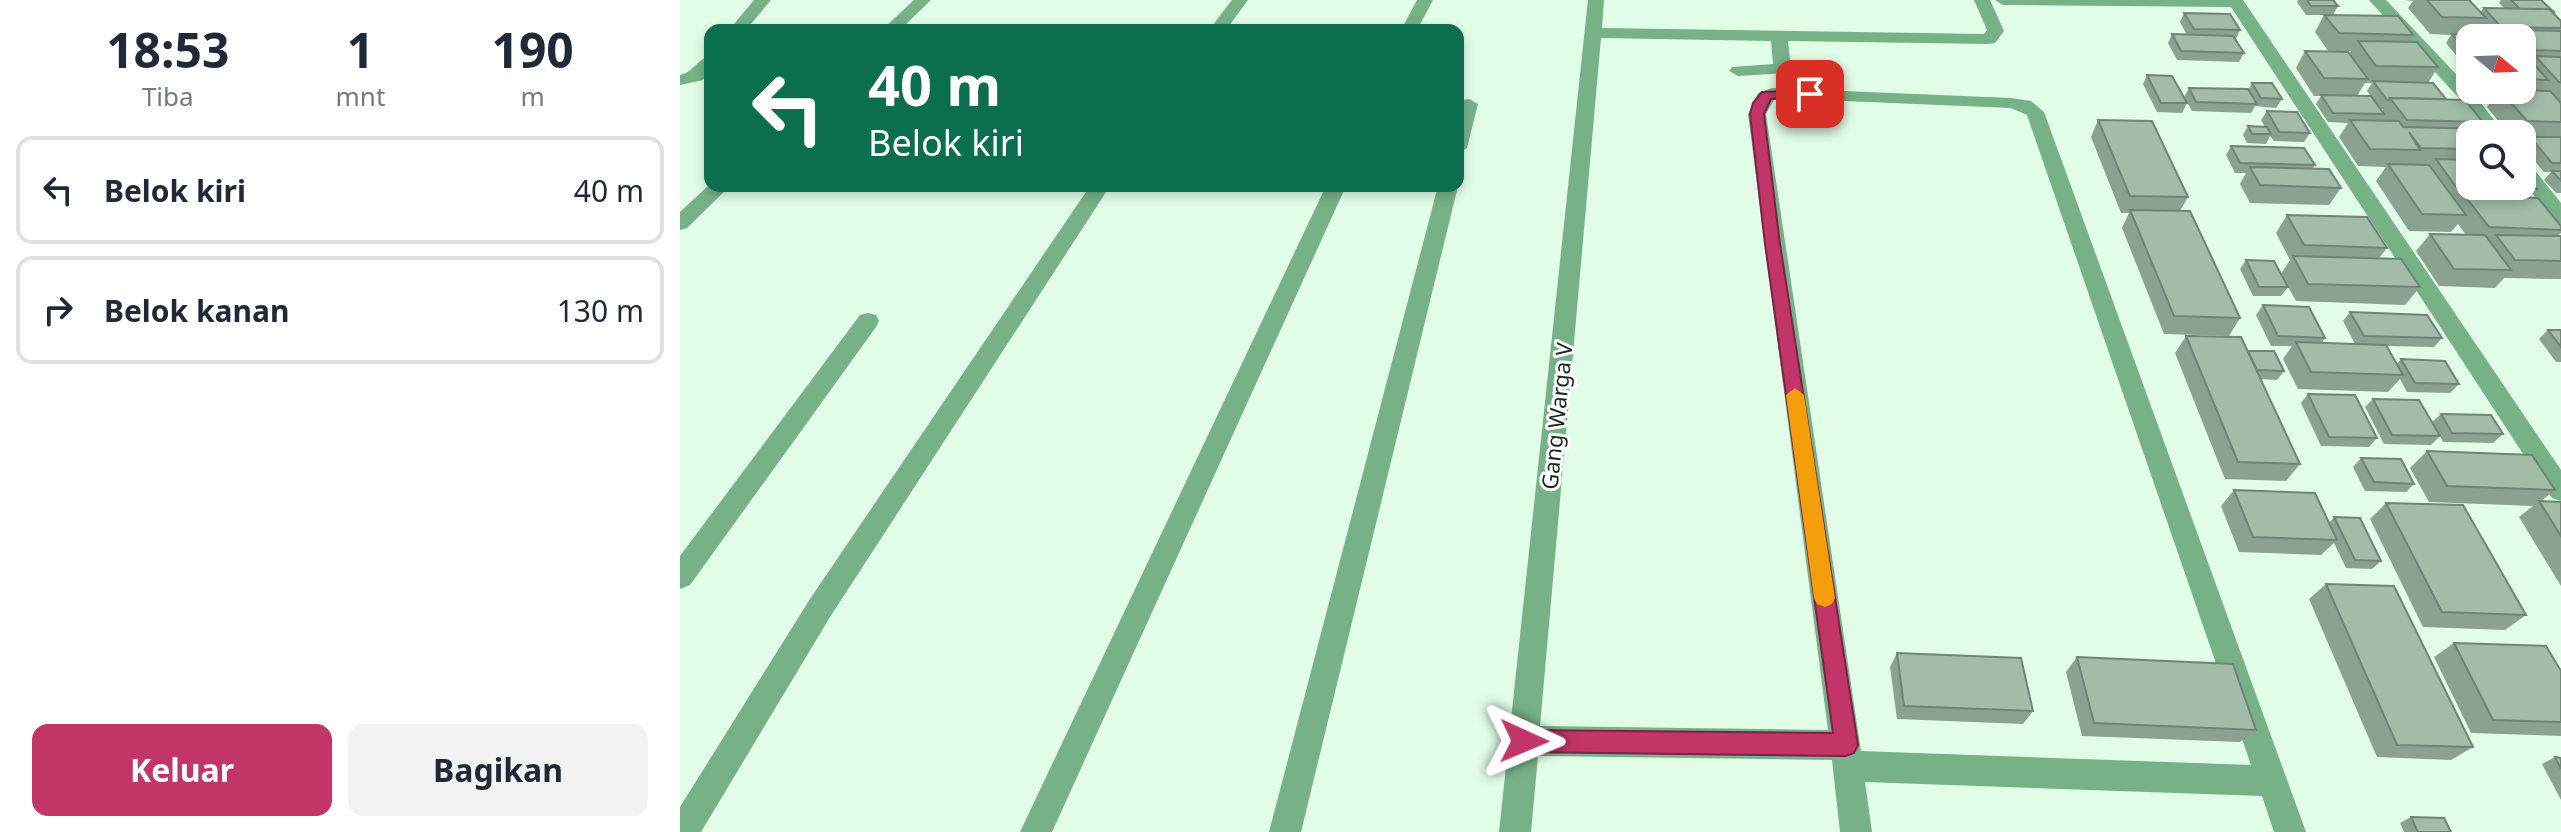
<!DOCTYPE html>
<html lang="id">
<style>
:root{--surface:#fff;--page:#f2f2f3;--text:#1f2937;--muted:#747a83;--line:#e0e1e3;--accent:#c13568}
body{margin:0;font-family:"Noto Sans",sans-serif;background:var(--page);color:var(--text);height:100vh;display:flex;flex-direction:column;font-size:30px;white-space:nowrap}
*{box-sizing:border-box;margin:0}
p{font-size:26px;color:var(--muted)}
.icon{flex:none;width:44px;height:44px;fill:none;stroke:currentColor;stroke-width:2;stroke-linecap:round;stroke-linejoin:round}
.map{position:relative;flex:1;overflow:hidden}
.drawer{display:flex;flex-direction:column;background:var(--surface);width:680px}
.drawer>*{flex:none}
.guide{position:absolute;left:24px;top:24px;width:760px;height:168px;border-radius:16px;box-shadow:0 4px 12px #0003;background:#0b6e4f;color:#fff;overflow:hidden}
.needle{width:52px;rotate:109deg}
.fabs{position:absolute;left:1776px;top:24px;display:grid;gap:16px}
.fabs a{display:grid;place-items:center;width:80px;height:80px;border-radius:16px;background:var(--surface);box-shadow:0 4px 12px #0003;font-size:40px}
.pin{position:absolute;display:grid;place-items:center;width:68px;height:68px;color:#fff;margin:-34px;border-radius:16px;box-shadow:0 4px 12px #0006}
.me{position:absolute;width:88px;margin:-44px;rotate:91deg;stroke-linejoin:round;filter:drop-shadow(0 0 6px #0008)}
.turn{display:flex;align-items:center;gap:28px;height:168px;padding:0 32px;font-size:36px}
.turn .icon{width:104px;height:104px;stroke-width:2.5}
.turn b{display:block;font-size:56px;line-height:68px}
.eta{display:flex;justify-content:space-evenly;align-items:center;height:136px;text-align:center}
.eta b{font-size:48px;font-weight:700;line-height:56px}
.button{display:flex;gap:16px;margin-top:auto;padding:16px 32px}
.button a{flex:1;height:92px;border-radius:16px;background:var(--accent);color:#fff;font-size:32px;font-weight:700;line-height:92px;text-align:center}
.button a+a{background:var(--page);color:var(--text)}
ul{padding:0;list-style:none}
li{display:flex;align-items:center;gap:24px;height:108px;margin:0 16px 12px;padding:0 16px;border:4px solid var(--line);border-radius:16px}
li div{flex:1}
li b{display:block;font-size:30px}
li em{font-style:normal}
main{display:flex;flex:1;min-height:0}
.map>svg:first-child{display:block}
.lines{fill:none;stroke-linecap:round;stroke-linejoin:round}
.street{fill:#77b188;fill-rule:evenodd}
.wall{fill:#8ba290;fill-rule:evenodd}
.building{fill:#a2bca8;stroke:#718476;stroke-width:2}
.route{fill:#c13568;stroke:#7d2244;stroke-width:2}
.slow{fill:#f59e0b}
.labels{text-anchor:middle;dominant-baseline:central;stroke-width:6;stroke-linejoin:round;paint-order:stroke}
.street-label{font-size:22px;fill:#1b251d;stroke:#fff}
</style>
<main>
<section class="drawer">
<div class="eta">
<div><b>18:53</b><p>Tiba</p></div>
<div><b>1</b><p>mnt</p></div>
<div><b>190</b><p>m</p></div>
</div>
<ul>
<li><svg class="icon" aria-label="left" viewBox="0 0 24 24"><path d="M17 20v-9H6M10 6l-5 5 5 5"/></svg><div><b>Belok kiri</b></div><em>40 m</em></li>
<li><svg class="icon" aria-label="right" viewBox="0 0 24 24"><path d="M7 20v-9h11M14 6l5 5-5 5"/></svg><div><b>Belok kanan</b></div><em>130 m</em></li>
</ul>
<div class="button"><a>Keluar</a><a>Bagikan</a></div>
</section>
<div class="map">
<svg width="1881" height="832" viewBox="0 0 1881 832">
<rect width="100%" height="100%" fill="#e1fde8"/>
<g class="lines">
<g class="street">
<path d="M74 0H91L66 30H49Z"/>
<path d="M234 0H251L220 30H202Z"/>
<path d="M552 0H568L546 30H529Z"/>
<path d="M737 0H753L737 30H721Z"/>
<path d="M908 0H924L922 28 1304 34 1307 30 1294 0H1310L1324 31 1315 43 1309 44 1108 41 1111 69 1108 73 1058 76 1049 71 1052 67 1093 64 1091 41 921 38 860 726 1148 730 1068 114 1078 93 1092 88 1331 98 1351 101 1364 112 1626 832H1594L1582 796 1185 782 1192 832H1160L1152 760 858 756 851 832H819ZM1095 98 1331 108 1347 115 1571 765 1181 751 1086 114Z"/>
<path d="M1315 0H1563L1881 470V501L1872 498 1551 7 1323 5Z"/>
<path d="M1689 0H1706L1790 89 1825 134H1806L1778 97Z"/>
<path d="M30 56V72L23 80 0 85V75C14 72 17 59 30 56Z"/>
<path d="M789 99 798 104 787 148 778 154V112L783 100Z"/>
<path d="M1842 161 1849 163 1881 203V224L1874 222 1842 180Z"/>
<path d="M30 184 50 186 7 228 0 230V212Z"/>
<path d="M410 186H430L150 617 21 832H0V807L130 599Z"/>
<path d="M646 186H666L372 832H340Z"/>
<path d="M758 186H778L621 832H589Z"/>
<path d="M188 313 196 315 199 321 196 327 10 585 0 589V556L180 315Z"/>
</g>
</g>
<g class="wall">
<path d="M1618 0H1653L1658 6 1653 15 1733 35 1729 42 1758 67 1748 83 1766 99 1803 122 1799 128 1790 134V186L1857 189 1849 198 1881 226V233L1878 236H1881V279L1824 278 1815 288 1759 286 1736 251 1750 234 1786 235 1778 224 1771 232 1729 231 1696 181 1706 167 1678 166 1659 137 1668 123 1648 122 1636 104 1641 96H1634L1616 68 1625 51 1669 54 1671 51H1648L1635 32 1644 15H1626L1617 2ZM1685 83H1692L1687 91 1701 109H1703L1702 111 1677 96Z"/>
<path d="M1725 0H1789L1800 12 1804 8H1824L1819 3 1821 0H1861L1881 21V193H1876L1864 180 1871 172H1864L1842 146 1848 139H1842V134H1829L1807 107 1815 96H1805L1800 90H1842V38H1790V78L1782 69 1788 60H1780L1766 43 1771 35 1750 34 1728 8 1733 1Z"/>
<path d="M1504 13 1560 30 1556 39 1564 53 1559 62 1497 60 1488 43 1492 34 1507 35 1500 22Z"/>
<path d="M1467 75 1507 103 1502 113 1477 112 1463 84Z"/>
<path d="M1572 83 1602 99 1596 108 1575 106 1571 113 1512 111 1504 97 1509 88 1568 90Z"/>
<path d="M1587 111 1630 133 1624 142 1594 141 1590 136 1586 144 1567 143 1563 135 1568 126 1585 127 1581 120Z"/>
<path d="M1418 120 1508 197 1500 211 1560 318 1549 336 1484 334 1442 228 1449 213H1441L1411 137Z"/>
<path d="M1551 146 1635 165 1633 168 1661 188 1649 205 1570 203 1560 184 1566 173H1555L1546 155Z"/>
<path d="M1607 215 1707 248 1699 258 1740 287 1725 305 1616 301 1601 274 1610 260 1596 233Z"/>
<path d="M1566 260 1608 287 1601 296H1573L1560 269Z"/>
<path d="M1583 305 1645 338 1642 343 1675 344 1663 321 1670 312 1762 338 1754 347 1706 346 1717 364 1721 359 1779 384 1770 393 1727 392 1720 379 1708 392 1618 389 1603 359 1612 346H1591L1576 315Z"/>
<path d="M1868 330H1881V362H1876L1859 339Z"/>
<path d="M1506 336 1567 351 1604 371 1597 380 1581 379 1620 464 1606 481 1545 479 1495 353Z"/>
<path d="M1628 394 1697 438 1689 447 1641 446 1621 403Z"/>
<path d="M1693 399 1752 422 1761 414 1823 434 1813 443 1763 442 1760 436 1751 445 1704 444 1685 407Z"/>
<path d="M1747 451 1875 490 1861 501 1881 502V586L1839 517 1853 506 1749 502 1730 468Z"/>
<path d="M1681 458 1734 484 1726 492 1685 491 1673 467Z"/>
<path d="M1554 490 1649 523 1654 517 1701 561 1692 569 1666 568 1654 543 1641 555 1559 552 1541 506Z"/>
<path d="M1706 503 1846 615 1825 630 1743 627 1690 519Z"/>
<path d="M1646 584 1793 747 1771 760 1697 757 1629 599Z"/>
<path d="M1774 643 1881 671V736L1791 733 1754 657Z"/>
<path d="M1217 653 1353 711 1343 724 1217 719 1210 667Z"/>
<path d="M1397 657 1576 730 1560 742 1402 736 1386 672Z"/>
<path d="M1875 757 1881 758V800L1862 764Z"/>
<path d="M1731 817 1771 832H1724L1720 823Z"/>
</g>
<g class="building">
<path d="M1627 0H1653L1658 6H1631Z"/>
<path d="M1747 0H1789L1806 18 1762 17Z"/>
<path d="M1831 0H1861L1875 13 1869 9H1840Z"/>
<path d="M1804 8 1869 9 1881 21V28L1821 27Z"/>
<path d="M1504 13 1550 14 1560 30 1514 29Z"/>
<path d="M1644 15 1718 16 1733 35 1659 33Z"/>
<path d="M1831 30 1881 31V51L1850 50 1842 42V38H1838Z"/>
<path d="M1492 34 1553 36 1564 53 1501 51Z"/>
<path d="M1772 34 1807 35 1810 38H1790V51H1786Z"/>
<path d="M1678 41 1737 42 1758 67 1696 66Z"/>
<path d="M1625 51 1668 52 1688 79 1644 78Z"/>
<path d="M1842 52H1843L1868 80 1842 79Z"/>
<path d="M1855 56 1881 57V83L1879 82Z"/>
<path d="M1467 75 1492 76 1507 103H1481Z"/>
<path d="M1693 81 1753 83 1766 99 1710 98 1709 100H1707Z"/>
<path d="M1572 83H1592L1602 99 1581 98Z"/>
<path d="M1509 88 1568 89 1577 104 1516 102Z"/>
<path d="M1820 90 1870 91 1881 103V122L1847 121Z"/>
<path d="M1641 95 1691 96 1704 114 1653 113Z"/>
<path d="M1710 98 1785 100 1803 122 1727 120Z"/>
<path d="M1587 111 1617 112 1630 133 1599 132Z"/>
<path d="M1418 120 1472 121 1508 197 1450 196Z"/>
<path d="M1670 120 1719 121 1723 127 1812 129 1816 134H1790V149L1741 148 1729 132 1740 150 1690 149Z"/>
<path d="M1568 126 1587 127 1591 134H1572Z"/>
<path d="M1850 137H1881V163H1872Z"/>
<path d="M1551 146 1624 148 1635 165 1560 163Z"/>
<path d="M1756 159 1790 160V186H1842V171L1857 189 1776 187Z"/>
<path d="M1708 164 1749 165 1786 215 1742 214Z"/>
<path d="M1570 167 1649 169 1661 188 1580 185Z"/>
<path d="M1872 171H1881V181Z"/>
<path d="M1785 196 1858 198 1881 226V230L1809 227Z"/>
<path d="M1450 210 1510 211 1560 318 1494 316Z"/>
<path d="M1607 215 1687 217 1707 248 1624 245Z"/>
<path d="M1750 234 1805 235 1831 270 1774 269Z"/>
<path d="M1816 235 1881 236V261L1835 260Z"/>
<path d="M1613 256 1721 259 1740 287 1628 284Z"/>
<path d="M1566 260 1594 261 1608 287H1579Z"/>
<path d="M1583 305 1629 307 1645 338 1598 336Z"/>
<path d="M1670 312 1747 315 1762 338 1684 336Z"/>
<path d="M1868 330H1881V347Z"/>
<path d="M1506 336 1561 337 1620 464 1558 462Z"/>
<path d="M1616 342 1706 345 1723 375 1631 372Z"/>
<path d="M1568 351H1594L1604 371 1577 370Z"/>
<path d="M1721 359 1765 361 1779 384 1735 383Z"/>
<path d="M1628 394 1675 395 1697 438 1649 437Z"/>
<path d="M1693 399 1739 400 1760 436 1712 435Z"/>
<path d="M1761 414 1811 415 1823 434 1772 433Z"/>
<path d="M1747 451 1852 455 1875 490 1767 486Z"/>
<path d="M1681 458 1721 459 1734 484 1694 482Z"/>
<path d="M1554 490 1635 493 1657 540 1573 537Z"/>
<path d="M1859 501 1881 502V536Z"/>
<path d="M1706 503 1783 505 1846 615 1762 612Z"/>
<path d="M1654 517 1680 518 1701 561 1675 560Z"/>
<path d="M1646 584 1714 586 1793 747 1717 745Z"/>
<path d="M1774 643 1866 646 1881 671V722L1813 720Z"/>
<path d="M1217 653 1341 658 1353 711 1224 706Z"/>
<path d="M1397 657 1553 664 1576 730 1414 723Z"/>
<path d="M1875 757 1881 758V769Z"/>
<path d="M1731 817 1764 818 1771 832H1738Z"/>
</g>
<path class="route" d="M1130 90 1135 91V97L1091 99 1084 114 1100 244 1178 745 1174 753 1166 756 844 752 836 749 833 741 836 733 844 730 1153 733 1085 244 1070 114 1073 103 1082 92Z"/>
<path class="slow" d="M1115 388 1124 395 1155 598 1152 604 1145 607 1137 604 1134 598 1106 395Z"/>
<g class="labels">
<g class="street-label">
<text transform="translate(876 416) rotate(-84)">Gang Warga V</text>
</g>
</g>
</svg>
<div class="fabs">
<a><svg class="needle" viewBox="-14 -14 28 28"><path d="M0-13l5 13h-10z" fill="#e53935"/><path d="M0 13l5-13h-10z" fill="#747a83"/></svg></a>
<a><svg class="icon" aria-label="search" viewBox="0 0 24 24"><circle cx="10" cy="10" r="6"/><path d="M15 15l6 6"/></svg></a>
</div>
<div class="pin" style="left:1130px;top:94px;background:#d93025"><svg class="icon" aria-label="arrive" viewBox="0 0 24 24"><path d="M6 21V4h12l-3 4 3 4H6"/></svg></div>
<svg class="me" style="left:844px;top:741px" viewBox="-20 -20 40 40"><path d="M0-17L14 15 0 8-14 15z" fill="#c13568" stroke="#fff" stroke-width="4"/></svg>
<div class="guide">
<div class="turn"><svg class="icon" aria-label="left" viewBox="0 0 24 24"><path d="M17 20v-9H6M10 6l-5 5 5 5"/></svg><div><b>40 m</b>Belok kiri</div></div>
</div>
</div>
</main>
